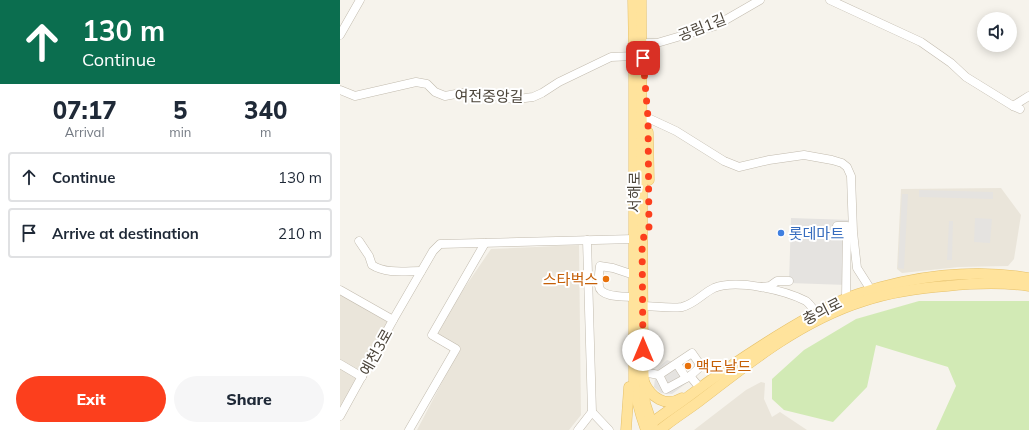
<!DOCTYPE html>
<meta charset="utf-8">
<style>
:root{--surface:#fff;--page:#f6f6f7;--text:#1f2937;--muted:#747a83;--line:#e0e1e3;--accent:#fc3f1d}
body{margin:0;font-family:Mulish,"Noto Sans KR",sans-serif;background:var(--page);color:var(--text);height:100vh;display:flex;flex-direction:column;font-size:15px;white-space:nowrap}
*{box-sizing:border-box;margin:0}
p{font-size:13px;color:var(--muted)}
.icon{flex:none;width:22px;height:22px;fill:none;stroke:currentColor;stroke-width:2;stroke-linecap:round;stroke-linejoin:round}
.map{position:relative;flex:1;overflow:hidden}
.sheet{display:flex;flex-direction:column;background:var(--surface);width:340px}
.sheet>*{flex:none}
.top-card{background:#0b6e4f;color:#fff;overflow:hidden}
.fabs{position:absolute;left:637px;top:12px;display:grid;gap:8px}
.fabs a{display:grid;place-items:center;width:40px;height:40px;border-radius:50%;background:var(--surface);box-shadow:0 2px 10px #0003;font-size:20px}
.pin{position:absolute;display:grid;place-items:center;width:34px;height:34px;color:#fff;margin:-17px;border-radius:8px;box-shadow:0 2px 6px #0006}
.me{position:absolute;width:44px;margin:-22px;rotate:0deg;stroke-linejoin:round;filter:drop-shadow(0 0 3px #0008)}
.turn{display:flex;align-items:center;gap:14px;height:84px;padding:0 16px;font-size:18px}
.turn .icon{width:52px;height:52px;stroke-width:2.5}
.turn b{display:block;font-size:28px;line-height:34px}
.eta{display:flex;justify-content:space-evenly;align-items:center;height:68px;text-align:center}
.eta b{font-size:24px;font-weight:800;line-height:28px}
.button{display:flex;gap:8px;margin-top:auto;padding:8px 16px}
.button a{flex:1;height:46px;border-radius:24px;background:var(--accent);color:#fff;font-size:16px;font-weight:800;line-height:46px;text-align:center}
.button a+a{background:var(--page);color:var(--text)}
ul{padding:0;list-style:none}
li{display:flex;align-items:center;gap:12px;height:50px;margin:0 8px 6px;padding:0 8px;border:2px solid var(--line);border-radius:4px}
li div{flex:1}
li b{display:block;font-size:15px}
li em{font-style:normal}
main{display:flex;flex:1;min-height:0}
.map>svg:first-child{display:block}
.residential{fill:#eae5da}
.green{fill:#d2eab5}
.parking{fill:#e5e3e0}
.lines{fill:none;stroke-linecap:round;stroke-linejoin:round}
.minor-casing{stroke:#c2bbae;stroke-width:9}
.major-casing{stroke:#e6c16a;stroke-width:11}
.minor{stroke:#fff;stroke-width:8}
.major{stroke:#ffe39c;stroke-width:10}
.route{stroke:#fc3f1d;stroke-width:7;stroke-dasharray:0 12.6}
.shop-dot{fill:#3f7fe0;stroke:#fff;stroke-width:1.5}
.food-dot{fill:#e8710a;stroke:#fff;stroke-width:1.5}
.labels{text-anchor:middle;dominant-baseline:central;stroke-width:4;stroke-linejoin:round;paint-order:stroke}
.street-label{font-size:15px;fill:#4b4439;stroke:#fff}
.shop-label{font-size:15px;fill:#366cbe;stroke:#fff;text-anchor:start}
.food-label{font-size:15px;fill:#c56008;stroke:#fff;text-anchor:end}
</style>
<main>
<section class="sheet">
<div class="top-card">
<div class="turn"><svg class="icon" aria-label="ahead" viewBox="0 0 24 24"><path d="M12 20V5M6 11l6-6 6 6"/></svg><div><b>130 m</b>Continue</div></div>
</div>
<div class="eta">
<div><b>07:17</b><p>Arrival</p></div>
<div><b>5</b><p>min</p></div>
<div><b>340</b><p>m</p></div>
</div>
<ul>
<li><svg class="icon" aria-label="ahead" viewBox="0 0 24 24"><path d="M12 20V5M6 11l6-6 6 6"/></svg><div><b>Continue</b></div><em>130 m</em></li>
<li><svg class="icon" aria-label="arrive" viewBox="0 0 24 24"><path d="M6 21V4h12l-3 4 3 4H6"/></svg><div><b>Arrive at destination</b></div><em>210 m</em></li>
</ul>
<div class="button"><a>Exit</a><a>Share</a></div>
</section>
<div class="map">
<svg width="689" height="430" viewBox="0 0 689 430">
<rect width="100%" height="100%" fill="#f6f3ec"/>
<g class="residential">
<path d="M661 188 681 215 674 259 668 266 619 267 562 273 557 269 561 189Z"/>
<path d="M239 245 241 415 229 430H77L120 348 96 333 123 290 151 249Z"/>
<path d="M0 290 53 320 0 416Z"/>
<path d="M421 382 425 383 424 399 432 417 440 412 467 430H354L406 390Z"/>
</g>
<path class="green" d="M579 301H689V430H596L616 386 608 367 536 345 527 387 493 422 444 410 432 399V379L464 350 516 319Z"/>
<g class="parking">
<path d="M579 190 653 192V199L579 197Z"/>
<path d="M562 194H568L564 269 558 268Z"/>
<path d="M451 218 510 220 507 285 449 283Z"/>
<path d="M635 218 652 219 650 243 634 242Z"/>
<path d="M609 221H613L612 260H607Z"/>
<path d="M327 360 333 362 348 382 332 394 321 393 314 387 316 370Z"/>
</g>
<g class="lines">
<defs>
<g id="minor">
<path d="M490 0 581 42 611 63 626 77 673 106 680 109"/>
<path d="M0 35 20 0"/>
<path d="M302 43H317L375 26 420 0"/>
<path d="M0 90 15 96 76 82 87 84 95 92 105 96 121 93H132L173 99 185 98 193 97 202 93 219 82 271 57 294 56"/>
<path d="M673 106 689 96"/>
<path d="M308 118 336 131 384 161 399 167 429 160 464 155 492 160 502 163 507 167 511 176 513 232 517 268 531 290"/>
<path d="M497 226H507L506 299"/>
<path d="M19 241 29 256 32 265C46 274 65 271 81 271"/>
<path d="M422 287 430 286 437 281H449"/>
<path d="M0 290 53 320 0 416"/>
<path d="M294 297C285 296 260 298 259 286 258 280 259 273 260 266L273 268 294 275"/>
<path d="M303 306C315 306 330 309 342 307 355 304 363 293 374 288 397 279 444 290 466 301 470 304 473 309 476 313"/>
<path d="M53 320 93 251 100 244 294 239"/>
<path d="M352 353 359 363V368L350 376 326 389 319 375Z"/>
<path d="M0 364 22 377"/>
<path d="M337 364 346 378"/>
<path d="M303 372 319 375"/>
<path d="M350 376 360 388"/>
<path d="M252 412 269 430"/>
<path d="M69 430 116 349 92 335 145 243"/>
<path d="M238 430 252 412 247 240"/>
</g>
<g id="major">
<path d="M293 0 294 56V381C296 399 300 414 306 430"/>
<path d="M301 0 303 364 305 403 314 430"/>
<path d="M308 132 309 180"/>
<path d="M304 382C311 397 325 408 342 398"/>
<path d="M308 426C321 415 336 406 349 396 382 371 415 349 450 328 472 315 494 302 518 294 572 276 633 268 689 278"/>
<path d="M286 430 289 387"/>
<path d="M320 430C333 419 348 410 361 400 411 361 463 320 524 301 551 292 579 288 607 286 636 283 660 282 689 286"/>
</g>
</defs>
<use href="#minor" class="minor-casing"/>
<use href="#major" class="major-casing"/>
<use href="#minor" class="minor"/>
<use href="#major" class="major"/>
</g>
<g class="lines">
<path class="route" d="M303 350 302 239 309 232 308 118 303 58"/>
</g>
<circle class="shop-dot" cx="441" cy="233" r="4"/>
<g class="food-dot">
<circle cx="266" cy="279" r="4"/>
<circle cx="348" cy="366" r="4"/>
</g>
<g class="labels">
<g class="street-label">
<text transform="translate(362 27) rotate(-21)">공림1길</text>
<text transform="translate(149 96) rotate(1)">여전중앙길</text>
<text transform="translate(294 192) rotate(-90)">서해로</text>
<text transform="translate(482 311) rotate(-27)">충의로</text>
<text transform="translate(36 352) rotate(-61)">예천3로</text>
</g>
<g class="shop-label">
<text x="449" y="233">롯데마트</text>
</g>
<g class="food-label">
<text x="258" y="279">스타벅스</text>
<text x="356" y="366" text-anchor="start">맥도날드</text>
</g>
</g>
</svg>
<div class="fabs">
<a><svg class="icon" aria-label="sound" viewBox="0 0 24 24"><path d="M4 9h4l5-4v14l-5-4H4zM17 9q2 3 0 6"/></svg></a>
</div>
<div class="pin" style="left:303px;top:58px;background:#d93025"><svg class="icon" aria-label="arrive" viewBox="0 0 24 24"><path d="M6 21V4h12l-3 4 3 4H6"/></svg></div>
<svg class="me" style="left:303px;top:350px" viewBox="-20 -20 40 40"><circle r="19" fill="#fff"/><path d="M0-13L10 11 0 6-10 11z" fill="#fc3f1d"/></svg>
</div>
</main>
